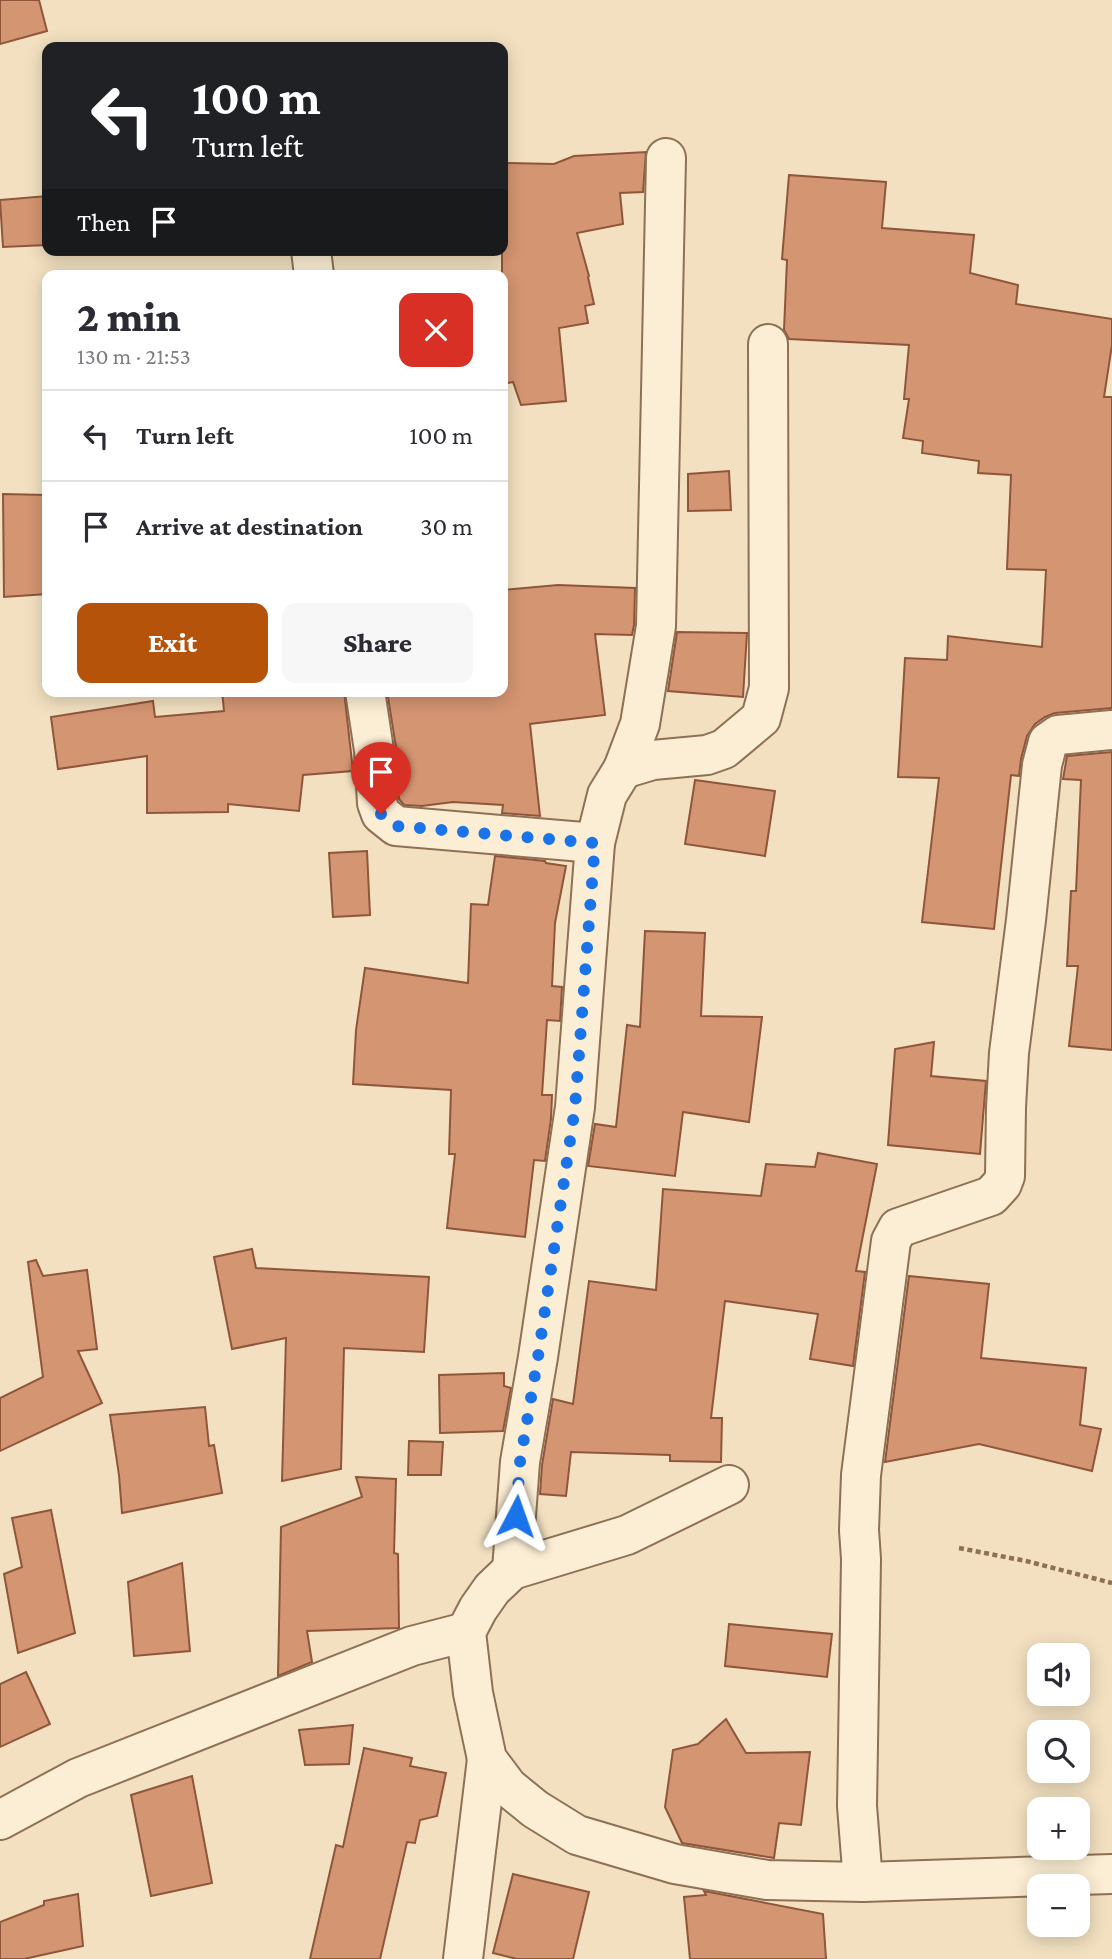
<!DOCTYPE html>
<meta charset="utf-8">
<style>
:root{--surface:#fff;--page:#f7f7f7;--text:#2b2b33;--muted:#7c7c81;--line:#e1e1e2;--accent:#b45309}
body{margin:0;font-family:"Crimson Pro",serif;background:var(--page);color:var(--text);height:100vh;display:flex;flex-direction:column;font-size:26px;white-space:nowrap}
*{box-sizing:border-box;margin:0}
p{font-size:23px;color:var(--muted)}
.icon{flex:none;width:38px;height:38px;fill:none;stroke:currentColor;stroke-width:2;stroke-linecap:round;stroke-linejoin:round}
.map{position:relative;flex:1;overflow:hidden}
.sheet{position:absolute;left:42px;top:270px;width:466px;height:427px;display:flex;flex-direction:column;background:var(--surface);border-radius:14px;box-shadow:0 4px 18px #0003}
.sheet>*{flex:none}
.guide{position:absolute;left:42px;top:42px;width:466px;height:214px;border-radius:14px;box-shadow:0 4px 18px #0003;background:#202124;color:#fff;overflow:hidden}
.buttons{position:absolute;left:1027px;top:1643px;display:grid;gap:14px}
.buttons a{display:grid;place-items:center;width:63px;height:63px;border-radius:14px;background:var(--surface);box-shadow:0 4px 18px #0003;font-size:35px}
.pin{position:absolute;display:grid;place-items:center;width:60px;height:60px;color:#fff;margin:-72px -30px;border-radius:50% 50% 50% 0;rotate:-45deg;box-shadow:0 0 7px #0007}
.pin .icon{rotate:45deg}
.me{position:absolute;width:77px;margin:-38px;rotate:4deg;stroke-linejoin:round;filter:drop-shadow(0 0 5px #0008)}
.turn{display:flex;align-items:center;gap:24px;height:147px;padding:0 35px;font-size:32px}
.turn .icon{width:91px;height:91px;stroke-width:2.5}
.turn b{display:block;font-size:49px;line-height:60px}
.then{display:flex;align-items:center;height:66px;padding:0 35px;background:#0003;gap:14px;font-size:26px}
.round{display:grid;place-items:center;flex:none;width:74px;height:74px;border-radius:14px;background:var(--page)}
.head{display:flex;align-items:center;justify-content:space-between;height:119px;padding:0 35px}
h1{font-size:42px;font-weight:800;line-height:52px}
.action{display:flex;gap:14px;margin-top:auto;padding:14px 35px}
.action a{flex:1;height:80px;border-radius:14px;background:var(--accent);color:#fff;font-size:28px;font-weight:800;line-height:80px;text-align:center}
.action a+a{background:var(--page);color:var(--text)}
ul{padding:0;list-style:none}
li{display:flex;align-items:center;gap:21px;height:91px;padding:0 35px;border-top:2px solid var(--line)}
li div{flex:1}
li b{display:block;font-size:26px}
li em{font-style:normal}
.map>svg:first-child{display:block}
.building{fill:#d49572;stroke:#8f563a;stroke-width:2}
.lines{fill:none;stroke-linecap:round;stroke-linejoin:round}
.minor-casing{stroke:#8d7056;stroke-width:42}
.path{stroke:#8d7056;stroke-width:4.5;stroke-dasharray:5 3.5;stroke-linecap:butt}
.minor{stroke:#fceed4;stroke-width:38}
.route{stroke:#1a73e8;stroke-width:12;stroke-dasharray:0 21.6}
</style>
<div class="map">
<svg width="1112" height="1959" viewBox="0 0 1112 1959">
<rect width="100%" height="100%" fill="#f2e0c0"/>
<g class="building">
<path d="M0 0H39L47 31 0 44Z"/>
<path d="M646 152 643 192 620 193 623 224 577 233 589 276 588 277 594 304 585 306 588 323 559 328 566 401 521 405 513 382 502 384V163L554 164 574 156Z"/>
<path d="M789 175 886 182 882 228 974 235 970 273 1018 285 1016 304 1112 319V345L1104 397H1112V708L1055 713 1045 717 1035 724 1027 736 1021 759 1019 776 1011 775 994 929 922 922 939 778 898 777 905 658 947 660 948 636 1042 647 1046 570 1007 569 1011 475 978 473 979 461 922 453 923 441 903 438 909 399H904L909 345 789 339 784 330 787 260 782 259Z"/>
<path d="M47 196V245L3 247 0 200Z"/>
<path d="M729 471 731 510 688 511V474Z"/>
<path d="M3 494 47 495V594L4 597Z"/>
<path d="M558 585 635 588 634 625 632 635 595 634 605 715 530 724 540 816 502 813 503 805 453 802 422 806 404 805 399 799 396 747 387 691H502V590Z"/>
<path d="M677 632 747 633 743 697 668 691Z"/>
<path d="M222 691H344L353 771 303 775 299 811 228 804V812L147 813V756L58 769 51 717 153 701 155 717 224 711Z"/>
<path d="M1112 752V1050L1069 1046 1078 966H1067L1071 891H1076L1081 780 1063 779 1067 756Z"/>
<path d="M695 780 775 791 765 856 685 844Z"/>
<path d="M367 851 370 915 333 917 329 853Z"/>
<path d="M495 856 545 861 546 863 566 866 555 923 552 986 562 987 560 1021 547 1020 542 1095H552L551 1119 545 1161 534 1160 525 1237 447 1228 455 1154H449L451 1090 353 1084 356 1030 365 968 468 983 471 904 488 905Z"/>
<path d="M645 931 705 933 701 1016 762 1017 749 1122 683 1112 675 1176 588 1166 595 1124 616 1127 627 1025 640 1027Z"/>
<path d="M934 1042 931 1076 986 1081 980 1154 888 1145 895 1049Z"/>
<path d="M818 1153 877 1164 856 1271 865 1272 853 1366 810 1359 818 1314 725 1301 711 1418H722L721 1462 670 1461V1455L571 1452 566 1496 540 1494 542 1465 553 1399 573 1404 589 1281 656 1290 663 1189 761 1196 766 1164 815 1167Z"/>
<path d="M252 1249 256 1268 429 1277 424 1352 344 1348 341 1469 282 1481 286 1338 232 1349 214 1257Z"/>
<path d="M36 1260 43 1276 87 1270 97 1349 78 1351 102 1403 0 1451V1398L43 1377 28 1262Z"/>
<path d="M909 1276 989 1284 981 1358 1086 1368 1080 1425 1101 1429 1092 1471 979 1444 885 1462Z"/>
<path d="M504 1373V1386L511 1388 503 1431 440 1433 439 1375Z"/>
<path d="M205 1407 209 1446 214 1445 222 1493 122 1513 119 1475 110 1415Z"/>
<path d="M409 1441 443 1442 441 1475H408Z"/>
<path d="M356 1477 396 1479 394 1553 398 1554 399 1628 307 1631 312 1662 278 1676 281 1527 362 1497Z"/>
<path d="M51 1510 75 1633 18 1653 4 1574 22 1567 12 1518Z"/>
<path d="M182 1563 190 1651 134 1656 128 1582Z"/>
<path d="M729 1624 832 1634 827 1677 725 1666Z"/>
<path d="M26 1672 50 1724 0 1747V1684Z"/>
<path d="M726 1719 746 1753 810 1752 801 1825 779 1823 774 1858 682 1843 665 1807 673 1750 698 1744Z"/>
<path d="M353 1725 349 1764 305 1765 299 1730Z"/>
<path d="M364 1748 412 1758 410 1766 446 1773 437 1816 420 1820 415 1843 407 1842 380 1959H310L336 1845 343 1847Z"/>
<path d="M192 1776 212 1883 151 1896 131 1795Z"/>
<path d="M513 1874 589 1892 573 1959H517L493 1953Z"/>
<path d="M704 1891 823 1914 826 1959H690L684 1897 706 1895Z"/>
<path d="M78 1894 83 1946 24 1959H0V1922L44 1905V1901Z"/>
</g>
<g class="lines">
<defs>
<g id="minor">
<path d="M311 250 314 275"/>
<path d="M365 691 374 750 377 803 381 814 396 826 595 843"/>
<path d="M623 769 653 760 707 755 724 749 761 718 769 688 768 344"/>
<path d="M729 1485 627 1535 512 1570 492 1589 478 1609 466 1632 473 1693 487 1759 508 1787 535 1809 577 1835 675 1864 767 1880 863 1882 1112 1874"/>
<path d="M512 1570 520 1462 538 1357 575 1107 595 843 607 795 623 769 640 724 656 626 666 158"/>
<path d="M0 1820 78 1778 412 1646 466 1632"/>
<path d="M863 1882 857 1806 861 1559 859 1530 861 1475 891 1241 898 1228 991 1196 1002 1184 1005 1176 1006 1107 1009 1053 1026 920 1042 765 1048 742 1058 735 1112 730"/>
<path d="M463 1959 487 1759"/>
</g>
</defs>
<use href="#minor" class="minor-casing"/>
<path class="path" d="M959 1548 1026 1561 1112 1583"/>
<use href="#minor" class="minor"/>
</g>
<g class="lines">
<path class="route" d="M381 814 396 826 595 843 575 1107 538 1357 520 1462 516 1516"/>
</g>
</svg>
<div class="buttons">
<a><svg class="icon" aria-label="sound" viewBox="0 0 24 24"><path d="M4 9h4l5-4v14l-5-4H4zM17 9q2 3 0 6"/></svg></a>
<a><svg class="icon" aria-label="search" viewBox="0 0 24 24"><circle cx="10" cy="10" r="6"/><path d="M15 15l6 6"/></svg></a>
<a>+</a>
<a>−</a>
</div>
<div class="pin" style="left:381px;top:814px;background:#d93025"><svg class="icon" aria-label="arrive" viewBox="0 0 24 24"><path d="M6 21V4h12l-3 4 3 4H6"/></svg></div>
<svg class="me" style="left:516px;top:1516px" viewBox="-20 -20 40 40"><path d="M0-17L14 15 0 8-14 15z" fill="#1a73e8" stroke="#fff" stroke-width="4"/></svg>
<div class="guide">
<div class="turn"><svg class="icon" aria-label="left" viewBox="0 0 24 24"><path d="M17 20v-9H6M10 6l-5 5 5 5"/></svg><div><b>100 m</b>Turn left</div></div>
<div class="then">Then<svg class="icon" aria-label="arrive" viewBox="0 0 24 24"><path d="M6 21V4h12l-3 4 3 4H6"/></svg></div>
</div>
<section class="sheet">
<div class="head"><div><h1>2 min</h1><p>130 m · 21:53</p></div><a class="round" style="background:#d93025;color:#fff"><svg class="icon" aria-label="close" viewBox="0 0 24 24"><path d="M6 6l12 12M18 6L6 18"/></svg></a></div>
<ul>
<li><svg class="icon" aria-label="left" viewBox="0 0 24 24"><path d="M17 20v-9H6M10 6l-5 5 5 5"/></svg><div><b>Turn left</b></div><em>100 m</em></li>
<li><svg class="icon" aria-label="arrive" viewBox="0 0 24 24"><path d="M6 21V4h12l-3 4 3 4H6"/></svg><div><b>Arrive at destination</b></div><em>30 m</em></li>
</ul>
<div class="action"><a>Exit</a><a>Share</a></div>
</section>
</div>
